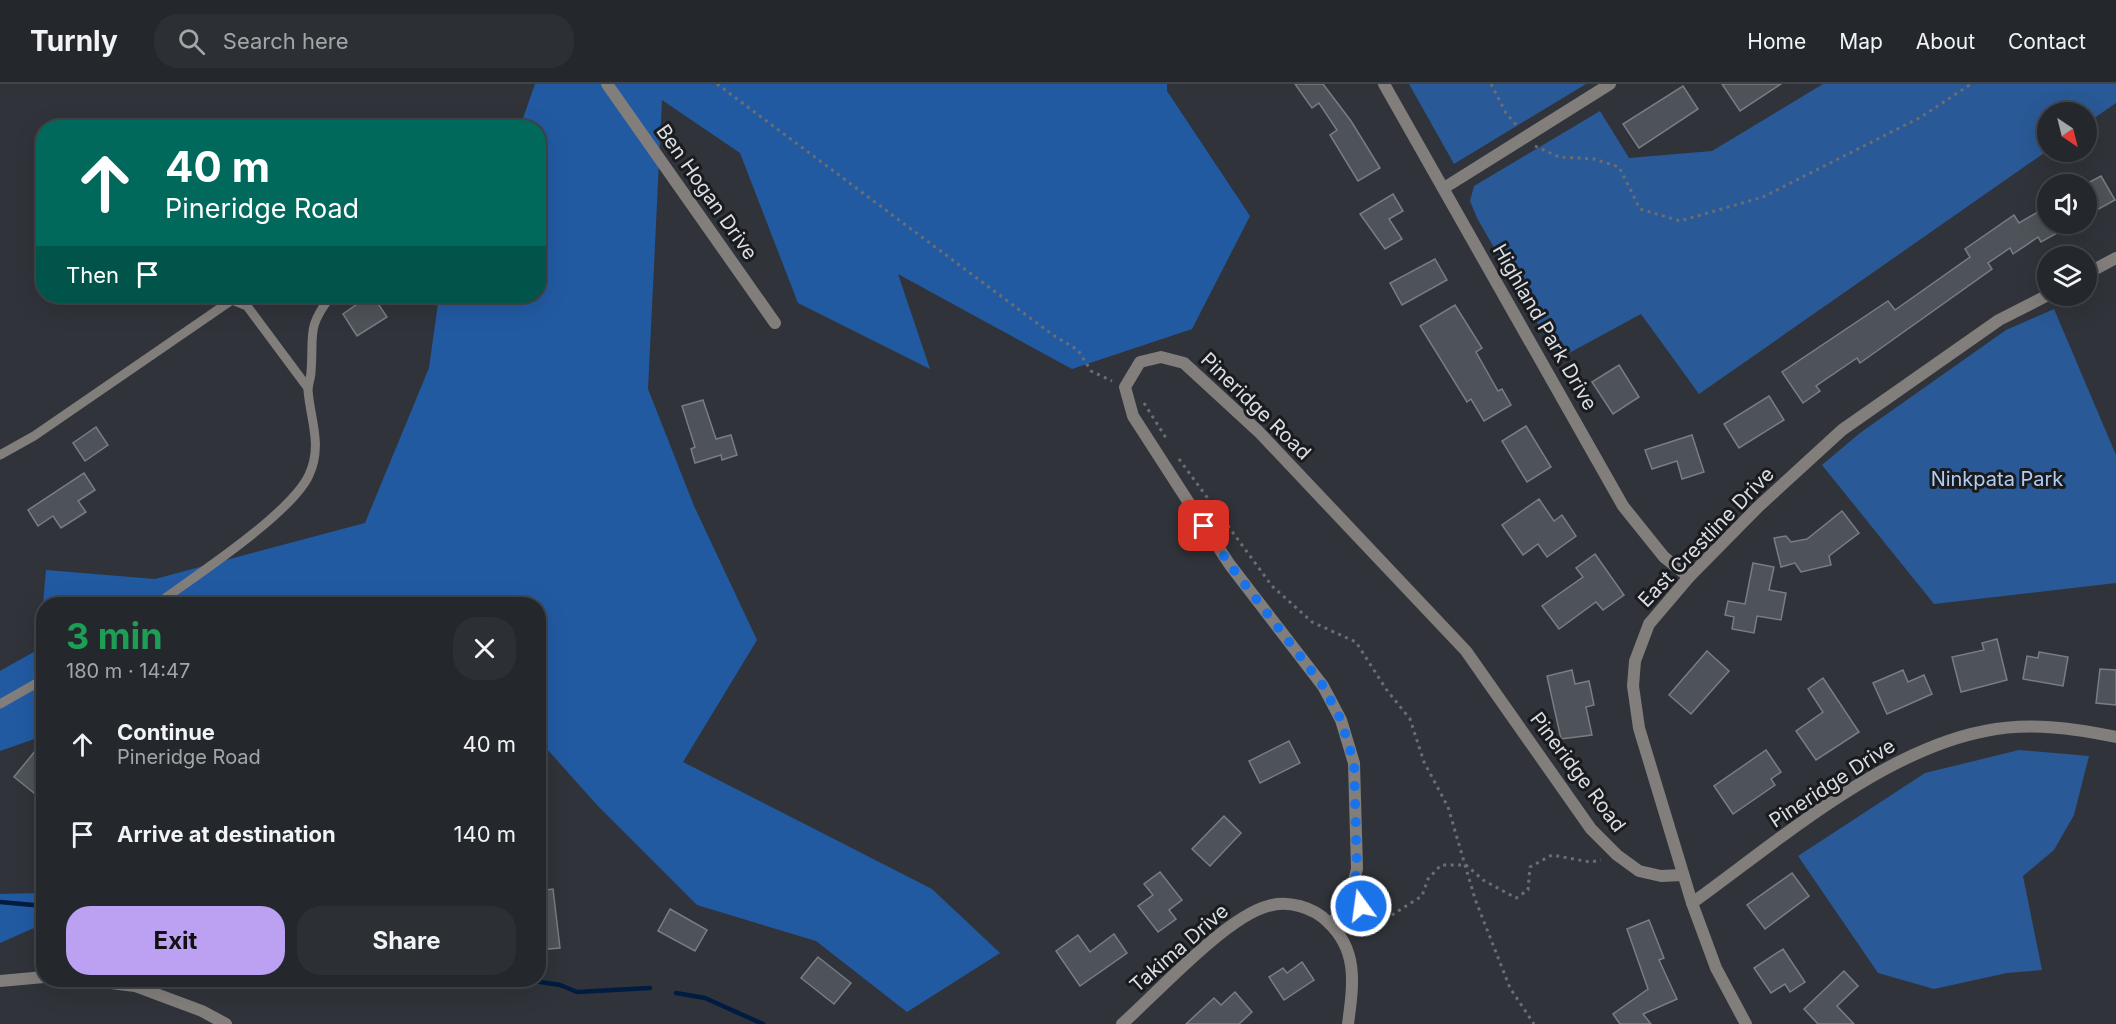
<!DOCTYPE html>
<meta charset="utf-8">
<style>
:root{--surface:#24272c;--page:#2c2f34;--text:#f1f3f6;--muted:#a3a5a9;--line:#414448;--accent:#bca0f2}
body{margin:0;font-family:Inter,sans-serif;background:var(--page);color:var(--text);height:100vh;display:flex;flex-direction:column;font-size:22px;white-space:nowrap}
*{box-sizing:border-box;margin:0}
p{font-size:20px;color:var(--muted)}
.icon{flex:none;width:33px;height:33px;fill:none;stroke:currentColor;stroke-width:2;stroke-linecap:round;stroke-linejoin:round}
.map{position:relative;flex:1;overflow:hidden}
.panel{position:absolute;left:36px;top:513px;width:510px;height:390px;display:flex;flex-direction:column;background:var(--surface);border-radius:24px;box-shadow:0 6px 24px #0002,0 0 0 2px var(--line)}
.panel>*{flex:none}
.top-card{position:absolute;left:36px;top:36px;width:510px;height:183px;border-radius:24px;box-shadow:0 6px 24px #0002,0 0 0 2px var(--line);background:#00695c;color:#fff;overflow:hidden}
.needle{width:39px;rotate:145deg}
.buttons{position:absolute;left:2037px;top:18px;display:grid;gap:12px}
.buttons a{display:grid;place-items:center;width:60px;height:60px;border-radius:50%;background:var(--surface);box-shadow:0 6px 24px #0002,0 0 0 2px var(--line);font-size:30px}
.pin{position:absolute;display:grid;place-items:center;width:51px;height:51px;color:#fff;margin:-26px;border-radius:12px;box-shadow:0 3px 9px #0006}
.me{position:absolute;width:66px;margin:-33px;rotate:346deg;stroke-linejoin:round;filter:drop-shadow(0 0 4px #0008)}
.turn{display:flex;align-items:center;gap:21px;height:126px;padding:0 30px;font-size:27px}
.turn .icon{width:78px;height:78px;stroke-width:2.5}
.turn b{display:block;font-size:42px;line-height:51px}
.then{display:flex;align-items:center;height:57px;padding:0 30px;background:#0003;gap:12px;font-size:22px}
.round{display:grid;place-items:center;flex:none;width:63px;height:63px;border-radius:24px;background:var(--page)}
.headline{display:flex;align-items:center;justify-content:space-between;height:102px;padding:0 30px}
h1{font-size:36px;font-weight:700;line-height:45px;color:#1e9e55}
.cta{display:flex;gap:12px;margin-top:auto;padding:12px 30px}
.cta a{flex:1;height:69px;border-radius:24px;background:var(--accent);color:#111;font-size:24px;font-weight:700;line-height:69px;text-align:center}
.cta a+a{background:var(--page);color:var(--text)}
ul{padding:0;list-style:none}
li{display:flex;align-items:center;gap:18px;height:90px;padding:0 30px}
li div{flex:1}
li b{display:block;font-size:22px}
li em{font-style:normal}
header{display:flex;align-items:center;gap:36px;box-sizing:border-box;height:84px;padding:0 30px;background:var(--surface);border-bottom:2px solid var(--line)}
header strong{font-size:28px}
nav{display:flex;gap:33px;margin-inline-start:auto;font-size:21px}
.search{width:420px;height:54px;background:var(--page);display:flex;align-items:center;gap:15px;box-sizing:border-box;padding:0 21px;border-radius:24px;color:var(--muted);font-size:22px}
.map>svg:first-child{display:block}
.green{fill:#295996}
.forest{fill:#225aa2}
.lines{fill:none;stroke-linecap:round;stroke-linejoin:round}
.stream{stroke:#011c41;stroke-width:4.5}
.building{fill:#4e5359;stroke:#787d84;stroke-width:1.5}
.path{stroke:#6a6d73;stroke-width:3;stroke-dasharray:3 4.5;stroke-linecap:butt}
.service{stroke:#827e7c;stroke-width:9}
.minor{stroke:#827e7c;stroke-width:12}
.tertiary{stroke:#827e7c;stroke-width:12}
.route{stroke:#1a73e8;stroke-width:10;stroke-dasharray:0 18}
.labels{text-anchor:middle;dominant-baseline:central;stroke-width:6;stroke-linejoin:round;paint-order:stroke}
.street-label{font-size:20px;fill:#dbdee2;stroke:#191b1e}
.park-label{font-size:20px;fill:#b0cdf4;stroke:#191b1e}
</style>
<header>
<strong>Turnly</strong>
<div class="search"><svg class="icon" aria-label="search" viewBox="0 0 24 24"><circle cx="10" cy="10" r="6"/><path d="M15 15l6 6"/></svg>Search here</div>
<nav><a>Home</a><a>Map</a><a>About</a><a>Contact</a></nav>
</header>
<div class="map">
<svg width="2116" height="940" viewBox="0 0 2116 940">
<rect width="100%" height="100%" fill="#30343a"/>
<g class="green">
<path d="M1409 0H1586L1454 80Z"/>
<path d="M1823 0H2116V19L2087 39 2086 28H2048L2047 67 1699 310 1641 230 1558 275 1477 134 1470 117 1474 102 1600 27 1629 74 1712 67Z"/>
<path d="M2054 225 2116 371V499L1934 520 1822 381 1860 349 2006 246Z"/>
<path d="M2019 666 2089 672 2074 731 2054 766 2023 792 2042 886 2007 889 1934 905 1878 889 1798 772 1925 689Z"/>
</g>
<g class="forest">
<path d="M535 0H1167V7L1250 132 1192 245 1072 285 898 190 930 285 798 219 740 69 662 16 648 305 694 422 757 556 683 678 932 805 1000 869 907 928 816 857 697 821 597 721 539 656 538 520H44L43 652 0 667V587L39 565 46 486 155 495 365 439 429 284 439 212H538V44L520 43Z"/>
<path d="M43 809V840L0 859V810Z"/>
</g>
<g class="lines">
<g class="stream">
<path d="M0 818 44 822"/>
<path d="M527 896 560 901 577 908 650 904"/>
<path d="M676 909 705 914 763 940"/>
</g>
</g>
<g class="building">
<path d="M1295 0H1323L1351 37 1380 84 1358 97 1330 51 1337 46 1319 19 1312 24Z"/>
<path d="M1722 0H1781L1740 27Z"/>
<path d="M1683 2 1698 25 1639 64 1623 40Z"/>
<path d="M2101 92 2115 116 2086 132V100Z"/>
<path d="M1393 110 1403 127 1389 135 1402 155 1385 165 1360 130Z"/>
<path d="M2048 122V140H2073L2041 158 2038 153 2013 170 2010 164 1988 179 1992 185 1860 279 1857 274 1816 302 1820 307 1803 319 1782 288 1888 217 1895 226 1970 173 1965 165 2014 131 2019 139Z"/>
<path d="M1435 175 1447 196 1402 221 1390 199Z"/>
<path d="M356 212H373L387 233 357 252 343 230 360 218Z"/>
<path d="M1455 221 1482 264 1476 268 1498 307 1502 305 1511 321 1484 337 1471 315 1467 318 1420 242Z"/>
<path d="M1619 281 1639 313 1613 330 1592 298Z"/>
<path d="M1769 312 1784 336 1739 364 1724 340Z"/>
<path d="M703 316 716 355 731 351 737 371 722 376 721 371 695 379 691 365 695 363 682 322Z"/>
<path d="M1526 342 1551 383 1527 398 1502 357Z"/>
<path d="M96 343 108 361 85 377 73 359Z"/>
<path d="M1692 351 1704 388 1682 395 1677 377 1652 385 1645 366Z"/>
<path d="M84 389 95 406 78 417 86 428 61 444 53 432 38 442 28 426Z"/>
<path d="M1539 415 1554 437 1562 431 1576 452 1547 473 1538 460 1523 471 1502 441Z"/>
<path d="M1842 427 1859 449 1829 472 1831 481 1801 488 1795 479 1781 483 1774 454 1786 452 1791 458 1807 455Z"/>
<path d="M1595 470 1624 511 1603 526 1596 518 1559 545 1542 522 1583 493 1576 484Z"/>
<path d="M1753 479 1774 483 1769 506 1786 509 1781 536 1757 532 1754 549 1732 545 1734 533 1725 531 1728 517 1745 520Z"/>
<path d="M1997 555 2007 596 1961 608 1952 573 1984 566 1982 559Z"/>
<path d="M1707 567 1729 587 1691 630 1669 611Z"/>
<path d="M2039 568 2068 573 2063 602 2023 595 2027 572 2038 574Z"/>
<path d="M2100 585 2116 586V621L2096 619Z"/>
<path d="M1572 586 1575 600 1589 597 1594 621 1586 623 1592 651 1561 655 1547 592Z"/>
<path d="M1903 586 1908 598 1924 591 1932 610 1887 630 1873 599Z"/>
<path d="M1823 594 1859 648 1816 676 1796 647 1823 628 1808 605Z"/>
<path d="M44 656V717L14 693Z"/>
<path d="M1289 657 1300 679 1260 699 1249 677Z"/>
<path d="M1766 666 1781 688 1771 695 1775 701 1733 730 1714 702Z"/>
<path d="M1224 732 1241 749 1210 782 1192 765Z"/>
<path d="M1160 788 1182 816 1169 826 1176 835 1158 848 1138 822 1153 811 1144 800Z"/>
<path d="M1792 789 1809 812 1765 845 1747 821Z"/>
<path d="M553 805 560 864 538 866V807Z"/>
<path d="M670 825 707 846 695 867 658 847Z"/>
<path d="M1649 836 1664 874 1659 876 1677 915 1643 930 1651 940H1620L1613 930 1648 905 1627 845Z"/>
<path d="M1114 850 1127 869 1080 902 1056 867 1078 851 1090 868Z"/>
<path d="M1783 865 1805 898 1790 908 1785 900 1771 909 1754 884Z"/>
<path d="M818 873 851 899 834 920 801 894Z"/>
<path d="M1302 878 1314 896 1284 916 1269 893 1283 884 1287 889Z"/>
<path d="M1844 887 1858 902 1837 922 1854 940H1818L1804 925Z"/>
<path d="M1235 908 1252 928 1239 940H1186L1214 914 1221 921Z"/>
</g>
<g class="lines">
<g class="path">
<path d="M717 0 1053 251 1078 266 1091 287 1112 297"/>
<path d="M1491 0 1506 29 1517 42"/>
<path d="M1535 62 1559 73 1594 75 1619 83 1640 125 1680 137 1763 113 1921 33 1971 0"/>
<path d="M1144 319 1166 354"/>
<path d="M1179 375 1272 502 1312 538 1356 558 1386 605 1410 635 1424 678 1448 723 1475 815 1510 904 1534 940"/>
<path d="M1360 821 1384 836 1422 812 1428 795 1441 781H1466L1483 796 1516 814 1528 806 1530 783 1552 771 1590 778 1601 776"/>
</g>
<g class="service">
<path d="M0 371 34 352 232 216 247 222 308 304"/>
<path d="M157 520C195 492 291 430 309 391 323 361 310 335 308 306 308 300 311 294 311 288 314 250 306 244 331 212"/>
<path d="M0 620 44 595"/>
</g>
<g class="minor">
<path d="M607 0 775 239"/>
<path d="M1384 0 1623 422 1664 473 1689 493"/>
<path d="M1444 104 1610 0"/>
<path d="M2086 190 2116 174"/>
<path d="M1692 819C1777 758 1881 667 1985 647 2028 638 2073 644 2116 653"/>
<path d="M1330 840 1347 823 1357 785 1354 679 1341 636 1323 602 1230 481 1191 422 1133 332 1125 303 1140 278 1161 273 1184 279 1259 348 1466 567 1591 745 1617 771 1639 787 1661 792 1682 791"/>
<path d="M1122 940C1157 909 1226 833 1268 822 1288 816 1313 823 1328 838 1359 867 1353 901 1348 940"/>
<path d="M1746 940 1716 884 1692 819 1639 644 1633 602 1635 577 1649 540 1689 493 1758 423 1842 346 1999 236 2048 211"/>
</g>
<g class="tertiary">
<path d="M87 896 135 902 202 927 226 940"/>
<path d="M0 897 44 893"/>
</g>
</g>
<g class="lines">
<path class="route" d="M1204 442 1230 481 1323 602 1341 636 1354 679 1357 785 1352 810 1361 822"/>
</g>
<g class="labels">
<g class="street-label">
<text transform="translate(707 108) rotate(55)">Ben Hogan Drive</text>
<text transform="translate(1545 243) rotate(60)">Highland Park Drive</text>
<text transform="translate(1256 322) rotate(44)">Pineridge Road</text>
<text transform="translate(1706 453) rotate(-46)">East Crestline Drive</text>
<text transform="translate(1578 688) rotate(53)">Pineridge Road</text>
<text transform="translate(1832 699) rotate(-33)">Pineridge Drive</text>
<text transform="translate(1179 864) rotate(-41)">Takima Drive</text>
</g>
<g class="park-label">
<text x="1997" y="395">Ninkpata Park</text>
</g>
</g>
</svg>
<div class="buttons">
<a><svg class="needle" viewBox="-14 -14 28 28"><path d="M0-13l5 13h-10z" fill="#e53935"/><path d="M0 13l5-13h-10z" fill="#a3a5a9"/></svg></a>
<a><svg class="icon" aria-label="sound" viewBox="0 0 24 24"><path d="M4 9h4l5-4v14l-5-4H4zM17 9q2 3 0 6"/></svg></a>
<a><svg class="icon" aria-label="layers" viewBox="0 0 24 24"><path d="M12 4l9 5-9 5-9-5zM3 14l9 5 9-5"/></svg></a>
</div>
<div class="pin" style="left:1204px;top:442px;background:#d93025"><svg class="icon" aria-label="arrive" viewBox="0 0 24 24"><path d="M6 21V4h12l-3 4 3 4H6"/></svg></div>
<svg class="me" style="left:1361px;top:822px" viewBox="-20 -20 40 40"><circle r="17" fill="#1a73e8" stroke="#fff" stroke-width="3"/><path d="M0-11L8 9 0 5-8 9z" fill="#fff"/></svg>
<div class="top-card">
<div class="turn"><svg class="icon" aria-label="ahead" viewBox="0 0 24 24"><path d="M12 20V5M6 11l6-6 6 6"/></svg><div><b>40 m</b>Pineridge Road</div></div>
<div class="then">Then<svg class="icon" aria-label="arrive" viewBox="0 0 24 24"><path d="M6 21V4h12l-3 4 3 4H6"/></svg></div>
</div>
<section class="panel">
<div class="headline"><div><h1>3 min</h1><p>180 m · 14:47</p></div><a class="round"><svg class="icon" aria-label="close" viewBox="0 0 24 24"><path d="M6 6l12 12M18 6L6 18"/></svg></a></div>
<ul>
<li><svg class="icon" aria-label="ahead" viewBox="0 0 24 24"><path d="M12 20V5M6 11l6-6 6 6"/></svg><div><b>Continue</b><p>Pineridge Road</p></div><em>40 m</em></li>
<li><svg class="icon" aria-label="arrive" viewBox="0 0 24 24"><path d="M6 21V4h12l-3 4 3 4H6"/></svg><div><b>Arrive at destination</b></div><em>140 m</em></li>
</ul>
<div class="cta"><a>Exit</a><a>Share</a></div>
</section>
</div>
